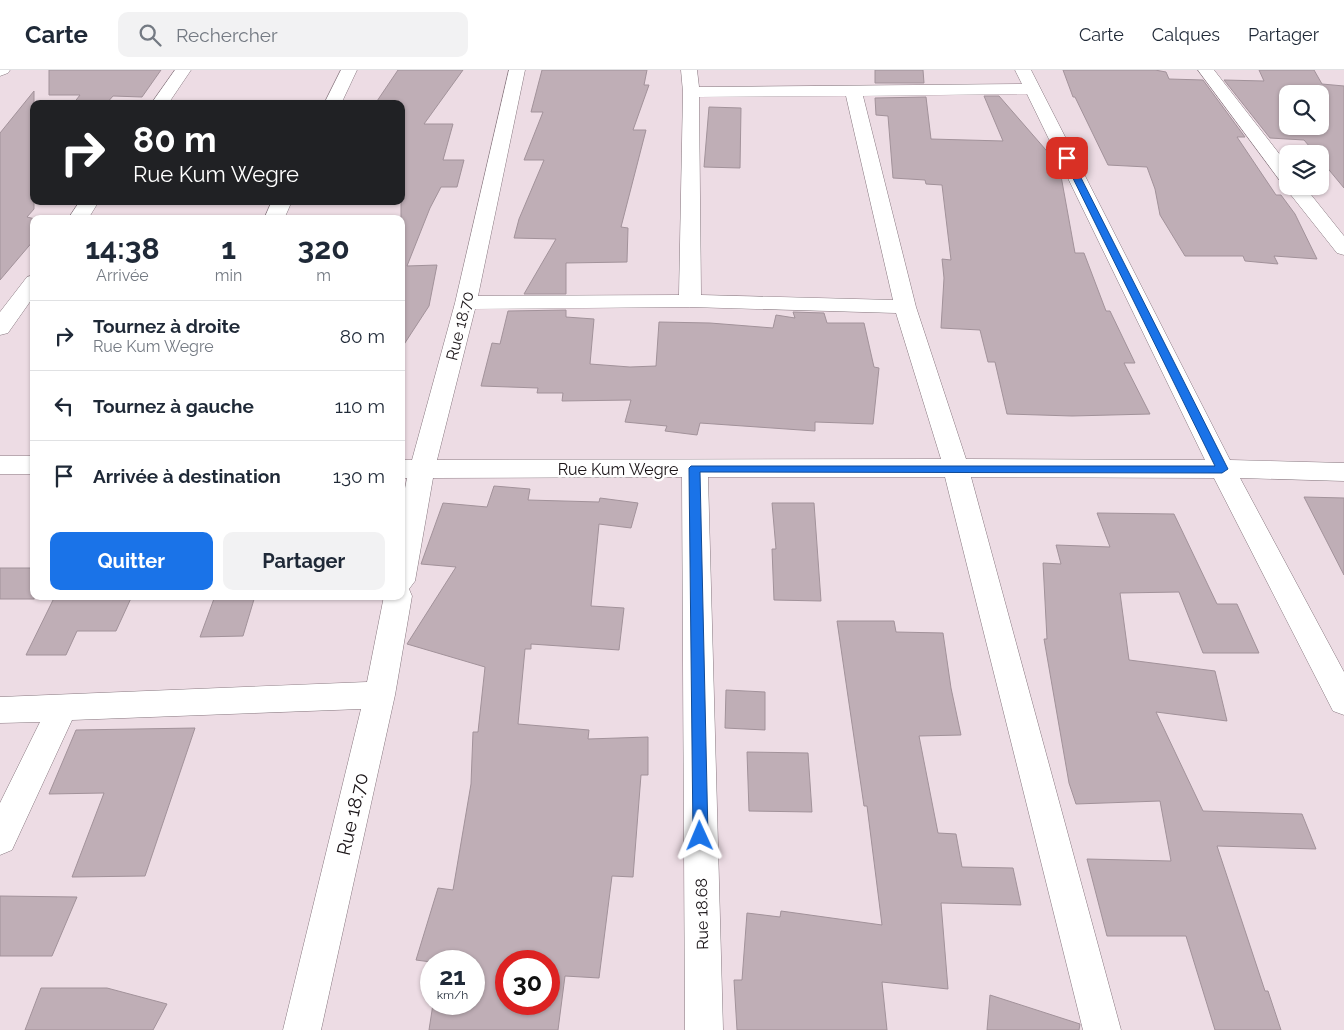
<!DOCTYPE html>
<html lang="fr">
<meta charset="utf-8">
<style>
:root{--surface:#fff;--page:#f2f2f3;--text:#1f2937;--muted:#747a83;--line:#e0e1e3;--accent:#1a73e8}
body{margin:0;font-family:Raleway,sans-serif;background:var(--page);color:var(--text);height:100vh;display:flex;flex-direction:column;font-size:19px;white-space:nowrap}
*{box-sizing:border-box;margin:0}
p{font-size:16px;color:var(--muted)}
.icon{flex:none;width:28px;height:28px;fill:none;stroke:currentColor;stroke-width:2;stroke-linecap:round;stroke-linejoin:round}
.map{position:relative;flex:1;overflow:hidden}
.details{position:absolute;left:30px;top:145px;width:375px;height:385px;display:flex;flex-direction:column;background:var(--surface);border-radius:10px;box-shadow:0 1px 4px #0004}
.details>*{flex:none}
.top-card{position:absolute;left:30px;top:30px;width:375px;height:105px;border-radius:10px;box-shadow:0 1px 4px #0004;background:#202124;color:#fff;overflow:hidden}
.tools{position:absolute;left:1279px;top:15px;display:grid;gap:10px}
.tools a{display:grid;place-items:center;width:50px;height:50px;border-radius:10px;background:var(--surface);box-shadow:0 1px 4px #0004;font-size:25px}
.speed{position:absolute;left:420px;top:880px;display:flex;gap:10px;font-size:25px;font-weight:700;text-align:center}
.speed>*{display:grid;place-content:center;width:65px;height:65px;border-radius:50%;background:var(--surface);box-shadow:0 1px 4px #0004;line-height:1}
.speed small{font-size:12px;font-weight:400}
.speed .limit{border:8px solid #d22;background:#fff;color:#111}
.pin{position:absolute;display:grid;place-items:center;width:42px;height:42px;color:#fff;margin:-21px;border-radius:10px;box-shadow:0 2px 8px #0006}
.me{position:absolute;width:55px;margin:-28px;rotate:359deg;stroke-linejoin:round;filter:drop-shadow(0 0 4px #0008)}
.turn{display:flex;align-items:center;gap:18px;height:105px;padding:0 20px;font-size:22px}
.turn .icon{width:65px;height:65px;stroke-width:2.5}
.turn b{display:block;font-size:35px;line-height:42px}
.eta{display:flex;justify-content:space-evenly;align-items:center;height:85px;text-align:center}
.eta b{font-size:30px;font-weight:700;line-height:35px}
.action{display:flex;gap:10px;margin-top:auto;padding:10px 20px}
.action a{flex:1;height:58px;border-radius:10px;background:var(--accent);color:#fff;font-size:20px;font-weight:700;line-height:58px;text-align:center}
.action a+a{background:var(--page);color:var(--text)}
ul{padding:0;list-style:none}
li{display:flex;align-items:center;gap:15px;height:70px;padding:0 20px;border-top:1px solid var(--line)}
li div{flex:1}
li b{display:block;font-size:19px}
li em{font-style:normal}
header{display:flex;align-items:center;gap:30px;box-sizing:border-box;height:70px;padding:0 25px;background:var(--surface);border-bottom:1px solid var(--line)}
header strong{font-size:24px}
nav{display:flex;gap:28px;margin-inline-start:auto;font-size:18px}
.search{width:350px;height:45px;background:var(--page);display:flex;align-items:center;gap:12px;box-sizing:border-box;padding:0 18px;border-radius:10px;color:var(--muted);font-size:19px}
.map>svg:first-child{display:block}
.building{fill:#bfaeb6;stroke:#a2929a;fill-rule:evenodd}
.lines{fill:none;stroke-linecap:round;stroke-linejoin:round}
.street-casing{stroke:#87777f;stroke-width:1}
.street{fill:#fff;fill-rule:evenodd}
.route{fill:#1a73e8;stroke:#114b97}
.labels{text-anchor:middle;dominant-baseline:central;stroke-width:5;stroke-linejoin:round;paint-order:stroke}
.street-label{font-size:16px;fill:#191316;stroke:#fff}
.near-street-label{font-size:19px;fill:#191316;stroke:#fff}
</style>
<header>
<strong>Carte</strong>
<div class="search"><svg class="icon" aria-label="search" viewBox="0 0 24 24"><circle cx="10" cy="10" r="6"/><path d="M15 15l6 6"/></svg>Rechercher</div>
<nav><a>Carte</a><a>Calques</a><a>Partager</a></nav>
</header>
<div class="map">
<svg width="1344" height="960" viewBox="0 0 1344 960">
<rect width="100%" height="100%" fill="#eddce4"/>
<g class="building">
<path d="M49 0H161L142 27 113 26 106 34H73L80 25H49Z"/>
<path d="M398 0H463L424 54H453L443 90H464L457 117H441L430 138 407 196 437 195 429 236 401 279V34H375Z"/>
<path d="M542 0H647L644 15H649L633 60H646L621 157 628 158 627 192 566 193V224H524L556 169 514 168 519 149 544 90H524L543 42H531Z"/>
<path d="M875 0H923L924 13H875Z"/>
<path d="M1063 0H1155L1166 2 1169 9 1203 10 1245 67H1237L1276 125H1281L1295 144 1317 189 1274 186 1278 194 1245 191 1243 186H1185L1160 145 1155 119 1147 97 1108 95 1075 27H1073Z"/>
<path d="M1259 0H1314L1322 14 1344 16V118L1320 89V84H1316L1304 70 1270 68 1224 10 1264 11ZM1288 24H1320V56H1288Z"/>
<path d="M34 21V139L27 147 35 149 34 170 0 210V63Z"/>
<path d="M984 26H999L1059 95 1075 183H1084L1106 241H1110L1135 293H1124L1150 344 1072 346 1007 344 995 292H988L980 260 941 258 944 208 942 189 951 190 942 115 926 114 925 110 893 108 888 46 876 45 875 28 926 27 931 69 1003 71Z"/>
<path d="M709 37 741 38 740 98 704 97Z"/>
<path d="M566 240V247L594 249 590 294 630 297 656 296 659 252 710 253 773 258 776 245 795 248 793 242 824 243 827 253H864L874 297 879 298 873 354 815 352V361L700 353 697 365 665 361 667 356 625 352 631 330 562 331 563 323H537L538 318 481 316 492 273 500 274 508 241Z"/>
<path d="M494 416 530 419 528 430 599 432 600 428 638 433 631 458 599 454 591 536 624 538 619 580 531 574V579H525L518 654 589 660 588 669 648 667V705H641L633 807 612 806 599 908 565 906 558 960H429L433 934H474V891L431 892 416 890 438 818 453 820 471 714 473 662H478L485 597 407 574 456 497 421 494 443 433 487 437ZM506 891H549V934H506Z"/>
<path d="M1304 427 1344 428V505Z"/>
<path d="M772 433H814L821 531 774 530 772 479H776Z"/>
<path d="M1097 443 1174 444 1217 534H1237L1259 583H1203L1179 522 1120 523 1129 590 1215 601 1227 651 1156 642 1203 741 1302 744 1316 779 1217 776 1265 921H1268L1281 960H1215L1186 866H1107L1087 789 1171 791 1160 731 1076 734 1069 713 1044 569H1047L1043 493 1061 494 1056 475 1110 477Z"/>
<rect x="0" y="498" width="34" height="31"/>
<path d="M55 526H132L116 561H77L66 585H26Z"/>
<path d="M215 526H255L243 566 200 567Z"/>
<path d="M837 551H894L896 562 943 563 951 618 961 665 919 666 938 763 956 764 962 797 1013 798 1021 835 941 833 948 919 882 912 887 960H737L734 910H742L747 843 780 847 781 841 882 855 867 736H864Z"/>
<path d="M726 620 765 622V660L725 658Z"/>
<path d="M195 658 145 806 72 807 104 723 49 724 76 660Z"/>
<path d="M747 682 808 683 812 742 749 741Z"/>
<path d="M0 826 77 827 52 886H0Z"/>
<path d="M41 918H107L167 934 153 960H25Z"/>
<path d="M990 925 1080 954 1079 960H987Z"/>
</g>
<g class="lines">
<defs>
<g id="street">
<path d="M0 0H10L8 3 0 6Z"/>
<path d="M175 0H191L168 34H151Z"/>
<path d="M341 0H357L341 34H324Z"/>
<path d="M509 0H525L478 226 679 225 683 22 681 0H697L699 17 1022 14 1015 0H1031L1230 390 1344 393V411L1240 408 1344 602V645L1333 641 1214 408 971 407 1121 960H1083L945 407H708L723 960H685L682 407 433 408 415 511 409 519 412 526 395 625 321 960H283L361 639 72 650 12 780 0 785V733L40 652 0 653V627L367 612 384 526H401V439L407 408H401V390H412L455 233ZM1027 24 1205 390 966 389 916 237 863 26ZM846 26 893 230 701 225 699 27ZM690 237 896 243 941 389 437 390 475 239Z"/>
<path d="M1198 0H1214L1288 95V116H1304L1344 166V185L1337 183 1287 120 1285 116 1286 113 1281 112Z"/>
<path d="M80 131H99L88 149H68Z"/>
<path d="M272 131H292L284 149H264Z"/>
<path d="M34 205V226L8 263 0 265V242L27 207Z"/>
<rect x="0" y="386" width="34" height="18"/>
</g>
</defs>
<use href="#street" class="street-casing"/>
<use href="#street" class="street"/>
</g>
<path class="route" d="M1064 87 1071 88 1228 399 1222 403 700 402 708 766 706 771 700 773 695 771 693 766 689 398 691 396H1215L1063 88Z"/>
<g class="labels">
<g class="street-label">
<text transform="translate(460 256) rotate(-76)">Rue 18.70</text>
<text x="618" y="399">Rue Kum Wegre</text>
<text transform="translate(702 844) rotate(-91)">Rue 18.68</text>
</g>
<g class="near-street-label">
<text transform="translate(352 744) rotate(-77)">Rue 18.70</text>
</g>
</g>
</svg>
<div class="tools">
<a><svg class="icon" aria-label="search" viewBox="0 0 24 24"><circle cx="10" cy="10" r="6"/><path d="M15 15l6 6"/></svg></a>
<a><svg class="icon" aria-label="layers" viewBox="0 0 24 24"><path d="M12 4l9 5-9 5-9-5zM3 14l9 5 9-5"/></svg></a>
</div>
<div class="speed"><div>21<small>km/h</small></div><div class="limit">30</div></div>
<div class="pin" style="left:1067px;top:88px;background:#d93025"><svg class="icon" aria-label="arrive" viewBox="0 0 24 24"><path d="M6 21V4h12l-3 4 3 4H6"/></svg></div>
<svg class="me" style="left:700px;top:766px" viewBox="-20 -20 40 40"><path d="M0-17L14 15 0 8-14 15z" fill="#1a73e8" stroke="#fff" stroke-width="4"/></svg>
<div class="top-card">
<div class="turn"><svg class="icon" aria-label="right" viewBox="0 0 24 24"><path d="M7 20v-9h11M14 6l5 5-5 5"/></svg><div><b>80 m</b>Rue Kum Wegre</div></div>
</div>
<section class="details">
<div class="eta">
<div><b>14:38</b><p>Arrivée</p></div>
<div><b>1</b><p>min</p></div>
<div><b>320</b><p>m</p></div>
</div>
<ul>
<li><svg class="icon" aria-label="right" viewBox="0 0 24 24"><path d="M7 20v-9h11M14 6l5 5-5 5"/></svg><div><b>Tournez à droite</b><p>Rue Kum Wegre</p></div><em>80 m</em></li>
<li><svg class="icon" aria-label="left" viewBox="0 0 24 24"><path d="M17 20v-9H6M10 6l-5 5 5 5"/></svg><div><b>Tournez à gauche</b></div><em>110 m</em></li>
<li><svg class="icon" aria-label="arrive" viewBox="0 0 24 24"><path d="M6 21V4h12l-3 4 3 4H6"/></svg><div><b>Arrivée à destination</b></div><em>130 m</em></li>
</ul>
<div class="action"><a>Quitter</a><a>Partager</a></div>
</section>
</div>
